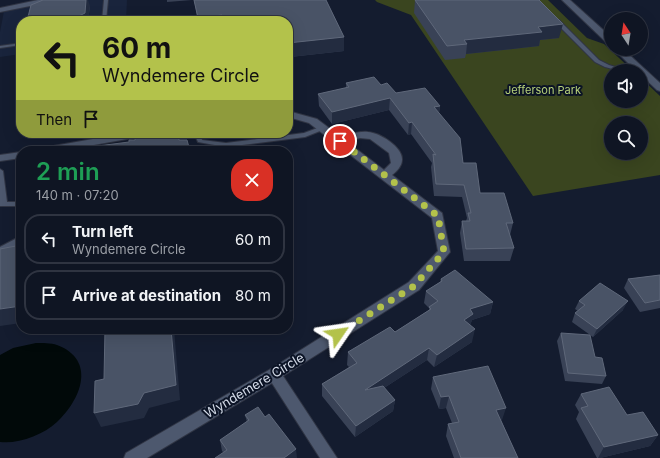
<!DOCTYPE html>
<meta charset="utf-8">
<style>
:root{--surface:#0f1523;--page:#181e2b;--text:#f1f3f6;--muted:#9b9fa6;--line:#2f3441}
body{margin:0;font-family:Inter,sans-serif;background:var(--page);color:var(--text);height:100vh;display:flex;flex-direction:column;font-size:15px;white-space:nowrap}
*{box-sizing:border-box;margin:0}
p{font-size:13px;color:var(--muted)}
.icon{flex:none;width:22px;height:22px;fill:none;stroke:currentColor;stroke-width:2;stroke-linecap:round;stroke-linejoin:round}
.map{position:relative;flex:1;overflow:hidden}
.drawer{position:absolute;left:16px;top:146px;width:277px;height:188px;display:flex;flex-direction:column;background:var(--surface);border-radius:16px;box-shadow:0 4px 16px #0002,0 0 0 1px var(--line)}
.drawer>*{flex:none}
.hud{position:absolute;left:16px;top:16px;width:277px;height:122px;border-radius:16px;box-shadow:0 4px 16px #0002,0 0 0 1px var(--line);background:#b3c24b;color:#111;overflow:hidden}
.needle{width:26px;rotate:348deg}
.buttons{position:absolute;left:604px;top:12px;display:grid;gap:8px}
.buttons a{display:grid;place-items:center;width:44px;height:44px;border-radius:50%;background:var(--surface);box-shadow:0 4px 16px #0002,0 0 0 1px var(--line);font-size:20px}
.pin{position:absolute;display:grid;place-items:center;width:34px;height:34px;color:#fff;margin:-17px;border:2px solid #fff;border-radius:50%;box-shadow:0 1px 4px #0007}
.me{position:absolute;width:44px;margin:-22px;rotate:58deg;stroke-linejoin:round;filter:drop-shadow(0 0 3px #0008)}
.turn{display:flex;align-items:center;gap:14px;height:84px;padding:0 20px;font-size:18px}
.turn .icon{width:52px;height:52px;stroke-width:2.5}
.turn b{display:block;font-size:28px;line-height:34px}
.then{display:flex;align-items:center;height:38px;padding:0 20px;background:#0003;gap:8px;font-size:15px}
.round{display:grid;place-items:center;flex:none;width:42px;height:42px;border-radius:16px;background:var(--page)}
.overview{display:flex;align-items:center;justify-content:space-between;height:68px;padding:0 20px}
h1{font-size:24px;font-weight:600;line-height:30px;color:#1e9e55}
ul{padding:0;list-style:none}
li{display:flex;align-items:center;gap:12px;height:50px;margin:0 8px 6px;padding:0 12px;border:2px solid var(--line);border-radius:16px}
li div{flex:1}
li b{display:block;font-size:15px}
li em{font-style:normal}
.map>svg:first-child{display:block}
.built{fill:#19243c}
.green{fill:#3a451f;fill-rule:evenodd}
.water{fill:#010909}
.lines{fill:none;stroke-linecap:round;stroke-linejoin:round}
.lane-casing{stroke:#303544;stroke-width:2}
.street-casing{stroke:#303544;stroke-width:2}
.secondary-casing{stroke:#303544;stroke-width:2}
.lane{fill:#4d586e;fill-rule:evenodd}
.street{fill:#4d586e;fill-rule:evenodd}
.secondary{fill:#4d586e;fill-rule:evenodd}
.wall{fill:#394256}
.shaded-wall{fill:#232c40}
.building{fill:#495366;stroke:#5f687a}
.route{stroke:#b3c24b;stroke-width:7;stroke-dasharray:0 12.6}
.labels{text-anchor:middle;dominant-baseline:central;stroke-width:4;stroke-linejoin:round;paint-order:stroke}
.far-park-label{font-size:11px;fill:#b6d07a;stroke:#0b1325}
.street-label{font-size:13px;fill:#d3dae7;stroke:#0b1325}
</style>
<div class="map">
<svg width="660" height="458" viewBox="0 0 660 458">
<rect width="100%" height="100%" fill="#141c2f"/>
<path class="built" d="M61 0H127L126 21H21V54L0 57V32L4 11Z"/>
<path class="green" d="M375 0H548L587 38 604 44 633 71H611V101H641V78L660 96V175L533 196 411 15 377 2ZM611 123H641V153H611Z"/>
<path class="water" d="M36 343C42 343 51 343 57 345 97 360 81 400 57 422 43 435 19 444 0 442V355L13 348Z"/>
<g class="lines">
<defs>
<g id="lane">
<path d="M104 0H108L106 21H102Z"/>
<path d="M555 20H559L599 60 609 65 629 71H620L605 67 595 62 555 22Z"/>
<path d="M21 43V45L0 48V46Z"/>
<path d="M323 126 326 128 325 129 305 137 226 147 198 142 194 133H200L202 140 226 143 304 133Z"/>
<path d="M0 169 3 171 7 202H19L21 203V208L16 206H0Z"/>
<path d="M21 236V243L17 246 0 253V247Z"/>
</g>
<g id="street">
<path d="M562 0H570L611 37V45L608 44Z"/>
<path d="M614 49H623L660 83V91L657 90 641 75V71H636Z"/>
<path d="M288 111 317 119 341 137C350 134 359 131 368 132 380 133 403 147 402 160 402 166 396 172 392 175L442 213 450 252 419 290 283 376 337 458H320L272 383 147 458H124L126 453 269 370 409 282 438 251 432 218 309 123 288 117ZM360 138 370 139 389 153 391 163 384 170 347 142Z"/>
<path d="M127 133H149L144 136 60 151H37L42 148Z"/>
<path d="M21 152V158L0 161V155Z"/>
</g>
<path id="secondary" d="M38 0H54L50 2 0 12V8Z"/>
</defs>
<use href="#lane" class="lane-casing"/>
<use href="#street" class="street-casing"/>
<use href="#secondary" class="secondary-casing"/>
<use href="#lane" class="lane"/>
<use href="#street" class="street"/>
<use href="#secondary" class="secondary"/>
</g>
<g class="wall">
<path d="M167 0H192L167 2Z"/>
<path d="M194 0H326L344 37V51L290 57V61L288 62V21H198Z"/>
<path d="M415 0 559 38 540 40 539 46 466 54 465 58 445 60 414 13Z"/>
<path d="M90 6 88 21H27Z"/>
<path d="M346 83 381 85 396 93 440 106 439 113 463 163 480 193 513 223 510 235 514 248 510 261H464L460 233 462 221H466L467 218 462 197 434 196 431 167 432 163 411 134 408 135 389 110 332 124 319 106 318 94 346 88Z"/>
<path d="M660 275V308L640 312 624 288 628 279Z"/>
<path d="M441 279 493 302 490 314 472 320 470 325 472 342 434 367 427 360 384 388 395 400 393 411 355 437 322 396V384L349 367 347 365 348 352 395 332 429 310V308L424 303 426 291 440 282Z"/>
<path d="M579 301 623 310 593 337 572 322 575 313 578 311 575 309Z"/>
<path d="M561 333 595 357 606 376 602 384 565 381 557 341Z"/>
<path d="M433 377 502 420H501L518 458H454L446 436 448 424 452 423 446 408 439 409 431 389Z"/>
<path d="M581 394 627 415 658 435 650 446 600 458H597L576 419 579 412 575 405Z"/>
<path d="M245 415 297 458 223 452 222 451 220 440 247 422Z"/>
</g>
<g class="shaded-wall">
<path d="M86 0H88L90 6 88 21H73V19Z"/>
<path d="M222 15 223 21H198V18Z"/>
<path d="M563 24 559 38 540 40 539 46 466 54 467 44 464 40 538 27Z"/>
<path d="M344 37V51L290 57V61L288 62V43Z"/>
<path d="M390 98 389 110 332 124V112Z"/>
<path d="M440 106 438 118 434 107Z"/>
<path d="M412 122 411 134 408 135 409 123Z"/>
<path d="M628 301 623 310 593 337 597 329Z"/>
<path d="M493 302 490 314 472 320 470 326 464 320 470 309Z"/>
<path d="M21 306V323L0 326V309Z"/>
<path d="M171 329H174L180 400 149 408 144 418 101 427 94 413Z"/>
<path d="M475 329 472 342 434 367 437 355Z"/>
<path d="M429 348 427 360 364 401 365 390Z"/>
<path d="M449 396 446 408 439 409 441 397Z"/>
<path d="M395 400 393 411 355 437 356 426Z"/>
<path d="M506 408 502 420 493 422 496 410Z"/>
<path d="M658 435 650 446 600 458H598L604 447Z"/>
<path d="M296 449 297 458H284Z"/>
</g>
<g class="building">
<path d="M43 0H86L85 13 73 19 54 21H27L31 5Z"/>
<path d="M194 0H326L344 37 288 43V21H223L222 15 198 18Z"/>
<path d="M415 0H539L563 24 538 27 542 32 464 40 467 44 447 46Z"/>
<path d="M374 77 381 85 387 83 396 93 425 88 440 106 434 107 460 138 463 163H476L480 193H504L513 223H506L514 248 466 249 462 221H470L468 213H471L464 185 436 184 433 154 436 155 412 122 409 123 390 98 332 112 318 94 349 87 346 83Z"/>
<path d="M154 133H178L179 140H187L190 151H42V149L68 146 66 150 129 142V140H135L136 135Z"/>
<path d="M21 245V306L0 309V249Z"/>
<path d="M455 270 493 302 470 309 473 314 464 320 475 329 437 355 429 348 365 390 383 386 395 400 356 426 322 384 357 363 348 352 390 327 395 332 431 309 429 307 438 301 426 291 442 281 441 279Z"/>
<path d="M660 275V300L645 303 628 279Z"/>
<path d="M600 283 628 301 597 329 575 313 585 305 579 301Z"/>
<path d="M105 329H171L176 385 144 393 138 404 94 413 95 381 104 379Z"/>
<path d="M561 333 590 335 595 357 602 358 606 376 568 373Z"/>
<path d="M488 366 506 408 496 410 518 458H461L448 424 459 422 449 396 441 397 433 377Z"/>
<path d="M609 387 627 415 643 412 658 435 604 447 581 408 588 406 581 394Z"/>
<path d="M258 407 265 417 269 414 296 449 284 458H215L227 450 220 440 249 420 245 415Z"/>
</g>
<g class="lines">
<path class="route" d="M338 334 414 286 444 252 438 216 340 141"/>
</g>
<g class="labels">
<g class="far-park-label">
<text x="543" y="90">Jefferson Park</text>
</g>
<g class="street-label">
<text transform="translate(254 385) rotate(-31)">Wyndemere Circle</text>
</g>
</g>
</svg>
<div class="buttons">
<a><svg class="needle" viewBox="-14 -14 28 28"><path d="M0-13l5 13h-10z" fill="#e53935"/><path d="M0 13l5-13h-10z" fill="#9b9fa6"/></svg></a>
<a><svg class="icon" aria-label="sound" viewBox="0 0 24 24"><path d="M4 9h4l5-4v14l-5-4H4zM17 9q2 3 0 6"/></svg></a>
<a><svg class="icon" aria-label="search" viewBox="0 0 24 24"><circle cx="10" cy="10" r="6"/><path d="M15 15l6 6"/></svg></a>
</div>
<div class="pin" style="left:340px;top:141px;background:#d93025"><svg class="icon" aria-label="arrive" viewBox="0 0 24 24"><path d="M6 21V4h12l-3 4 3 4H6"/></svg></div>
<svg class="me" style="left:338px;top:334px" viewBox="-20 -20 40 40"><path d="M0-17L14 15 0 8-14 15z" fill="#b3c24b" stroke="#fff" stroke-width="4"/></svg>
<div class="hud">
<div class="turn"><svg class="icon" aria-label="left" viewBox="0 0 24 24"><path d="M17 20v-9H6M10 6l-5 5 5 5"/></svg><div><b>60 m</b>Wyndemere Circle</div></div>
<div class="then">Then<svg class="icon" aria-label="arrive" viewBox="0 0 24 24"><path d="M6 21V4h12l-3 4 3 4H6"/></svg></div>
</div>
<section class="drawer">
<div class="overview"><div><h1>2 min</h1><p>140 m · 07:20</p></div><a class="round" style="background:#d93025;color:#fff"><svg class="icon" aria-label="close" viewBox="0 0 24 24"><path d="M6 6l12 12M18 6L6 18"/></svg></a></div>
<ul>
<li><svg class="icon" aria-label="left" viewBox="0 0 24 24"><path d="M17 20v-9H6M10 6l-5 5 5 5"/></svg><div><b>Turn left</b><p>Wyndemere Circle</p></div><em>60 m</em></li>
<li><svg class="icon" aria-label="arrive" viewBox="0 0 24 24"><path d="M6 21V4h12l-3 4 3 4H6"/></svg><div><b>Arrive at destination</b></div><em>80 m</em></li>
</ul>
</section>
</div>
